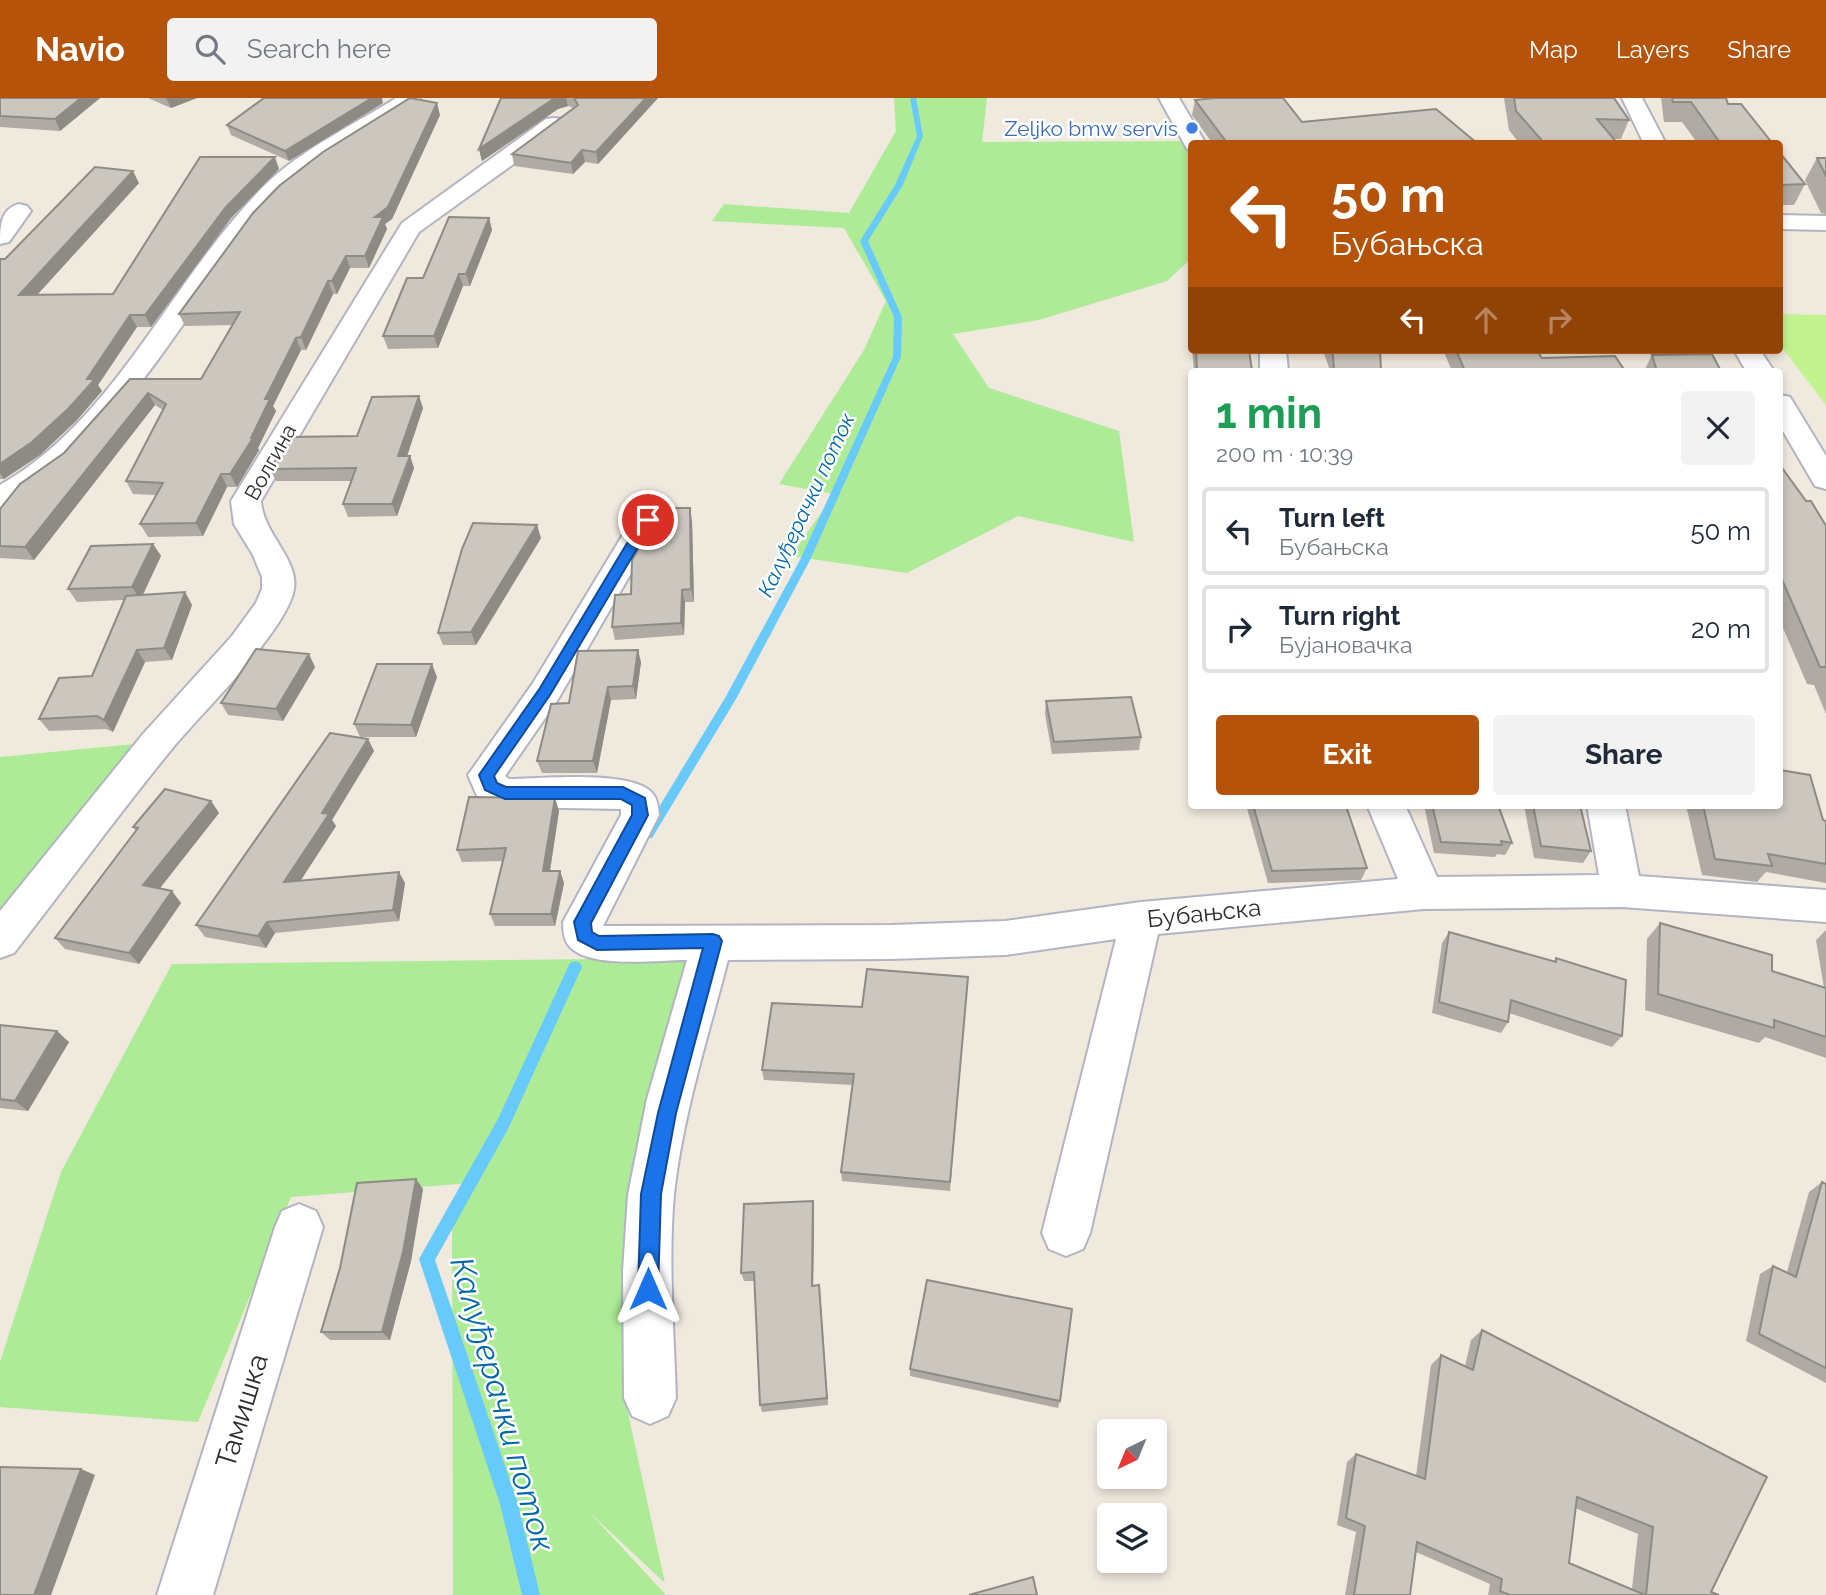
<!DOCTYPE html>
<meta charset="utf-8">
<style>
:root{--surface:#fff;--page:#f2f2f3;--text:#1f2937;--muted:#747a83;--line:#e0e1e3;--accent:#b45309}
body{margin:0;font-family:Raleway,sans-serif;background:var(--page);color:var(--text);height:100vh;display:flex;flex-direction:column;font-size:26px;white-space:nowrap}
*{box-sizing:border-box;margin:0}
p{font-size:23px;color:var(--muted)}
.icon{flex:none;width:38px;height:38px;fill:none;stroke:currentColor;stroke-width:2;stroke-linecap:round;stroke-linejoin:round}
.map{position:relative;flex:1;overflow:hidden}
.sheet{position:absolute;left:1188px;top:270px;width:595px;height:441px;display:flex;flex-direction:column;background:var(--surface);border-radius:7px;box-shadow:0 4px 10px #0003}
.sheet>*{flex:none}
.guide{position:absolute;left:1188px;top:42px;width:595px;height:214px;border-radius:7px;box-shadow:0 4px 10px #0003;background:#b45309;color:#fff;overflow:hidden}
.needle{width:46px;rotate:223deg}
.tools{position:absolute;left:1097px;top:1321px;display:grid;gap:14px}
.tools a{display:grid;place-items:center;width:70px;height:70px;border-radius:7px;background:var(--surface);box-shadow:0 4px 10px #0003;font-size:35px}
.pin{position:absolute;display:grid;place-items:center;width:60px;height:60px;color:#fff;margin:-30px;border:4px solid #fff;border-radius:50%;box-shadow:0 2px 7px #0007}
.me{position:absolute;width:77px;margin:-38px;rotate:0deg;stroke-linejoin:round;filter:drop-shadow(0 0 5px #0008)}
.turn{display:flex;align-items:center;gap:24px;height:147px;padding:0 28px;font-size:32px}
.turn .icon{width:91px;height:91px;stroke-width:2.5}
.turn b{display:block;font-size:49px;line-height:60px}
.lanes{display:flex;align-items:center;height:66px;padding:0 28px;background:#0003;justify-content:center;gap:35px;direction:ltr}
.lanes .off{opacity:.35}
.round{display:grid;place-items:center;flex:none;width:74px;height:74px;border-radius:7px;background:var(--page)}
.summary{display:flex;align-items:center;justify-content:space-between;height:119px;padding:0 28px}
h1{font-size:42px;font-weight:700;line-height:52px;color:#1e9e55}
.cta{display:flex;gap:14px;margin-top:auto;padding:14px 28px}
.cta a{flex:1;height:80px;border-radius:7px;background:var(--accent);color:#fff;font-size:28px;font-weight:700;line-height:80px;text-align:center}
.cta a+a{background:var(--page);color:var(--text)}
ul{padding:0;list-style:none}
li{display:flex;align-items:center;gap:21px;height:88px;margin:0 14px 10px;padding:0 14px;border:4px solid var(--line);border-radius:7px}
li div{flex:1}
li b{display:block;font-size:26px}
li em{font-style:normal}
header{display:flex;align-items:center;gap:42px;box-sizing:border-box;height:98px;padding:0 35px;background:var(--accent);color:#fff}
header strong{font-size:33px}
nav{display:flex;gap:38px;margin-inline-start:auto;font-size:24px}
.search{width:490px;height:63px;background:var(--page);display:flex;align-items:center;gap:18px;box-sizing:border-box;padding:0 24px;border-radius:7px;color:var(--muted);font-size:26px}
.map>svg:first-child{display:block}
.green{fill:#adeb96}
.pitch{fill:#c3f391}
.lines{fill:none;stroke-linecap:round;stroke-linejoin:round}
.stream{fill:#68cafb;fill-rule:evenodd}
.minor-casing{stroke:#b2b4c2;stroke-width:4}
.minor{fill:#fff;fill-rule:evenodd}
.wall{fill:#afaaa3;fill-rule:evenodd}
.shaded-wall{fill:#8e8b85}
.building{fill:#cbc6be;stroke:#8e8b85;stroke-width:2}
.route{fill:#1a73e8;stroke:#114b97;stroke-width:2}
.shop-dot{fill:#3f7fe0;stroke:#fff;stroke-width:2.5}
.labels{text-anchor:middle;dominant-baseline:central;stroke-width:5;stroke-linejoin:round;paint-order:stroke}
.far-shop-label{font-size:21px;fill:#366cbe;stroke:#fff;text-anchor:end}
.far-street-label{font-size:21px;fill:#2d2d2d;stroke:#fff}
.far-water-label{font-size:21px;font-style:italic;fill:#0067ae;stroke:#fff}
.street-label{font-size:24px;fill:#2d2d2d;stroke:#fff}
.near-street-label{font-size:28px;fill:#2d2d2d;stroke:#fff}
.near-water-label{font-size:32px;font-style:italic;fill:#0067ae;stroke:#fff}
</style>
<header>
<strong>Navio</strong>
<div class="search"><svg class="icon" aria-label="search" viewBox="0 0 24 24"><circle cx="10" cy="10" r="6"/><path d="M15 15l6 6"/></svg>Search here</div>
<nav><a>Map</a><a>Layers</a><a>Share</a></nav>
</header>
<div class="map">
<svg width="1826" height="1497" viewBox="0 0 1826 1497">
<rect width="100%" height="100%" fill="#f0e9de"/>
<g class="green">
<path d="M894 0H987L982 44 1194 43 1192 160 1167 183 1039 222 953 236 989 290 1119 333 1134 444 1018 418 907 475 791 458 834 396 779 386 864 252 886 203 844 130 712 123 724 106 849 115 896 33Z"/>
<path d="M156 644 0 841V659Z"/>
<path d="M592 861H702L636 1096 626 1306 665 1485 590 1415 666 1497H453L452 1127 472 1085 291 1099 198 1324 0 1309V1264L61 1074 172 866Z"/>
</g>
<path class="pitch" d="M1780 216 1826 217V307L1780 247Z"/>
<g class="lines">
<g class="stream">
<path d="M910 0H916L923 38 903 87 868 143 902 219 901 259 810 462 736 601 652 740H644L642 737 644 734 725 600 800 462 893 259 894 219 860 143 895 87 917 38Z"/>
<path d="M575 863 580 865 582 869 508 1031 435 1162 518 1406 540 1497H522L500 1406 419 1161 498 1021 568 869 570 865Z"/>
</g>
<defs>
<g id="minor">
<path d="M396 0H420C411 14 387 24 373 33 330 61 289 85 256 125 196 199 91 386 0 409V387C118 320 172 178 267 85 301 52 355 26 396 0Z"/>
<path d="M1159 0H1179L1206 46H1192V52L1187 51Z"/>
<path d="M1622 0H1642L1666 46H1644Z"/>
<path d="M554 20 562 21 565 26 562 31 419 134 261 403C263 436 299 461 294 491 287 533 200 616 171 652 117 718 67 787 14 855L0 860V813L143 636 232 538 256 505 262 491V479L253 457 234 426 231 403 402 125 546 21Z"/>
<path d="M19 106 27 108 31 113 9 144 0 146C0 129 0 111 19 106Z"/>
<path d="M1780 117 1826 118V132L1780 131Z"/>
<path d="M1260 252H1286L1288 273H1260Z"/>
<path d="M1734 252H1760L1774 273H1746Z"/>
<path d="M1780 297 1790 299 1826 358V391L1815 388 1780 328Z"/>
<path d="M647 412 658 415 662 422 557 603 505 678 509 681C540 681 634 671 653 696 658 702 658 710 659 717L603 828 892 827 1005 823 1141 804 1398 781 1367 707H1405L1437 779 1599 777 1587 707H1625L1639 778 1826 792V824L1622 809 1424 811 1158 836 1090 1135 1083 1151 1066 1158 1049 1151 1042 1135 1116 841 1005 857 892 861 728 862C708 939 683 1016 674 1096 668 1164 674 1232 676 1300L668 1318 650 1326 632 1318 624 1300 623 1173 628 1097 647 1001 687 862C658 862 591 871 570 849 564 843 563 833 563 824L621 717V711L505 709 477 698 468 677 533 585 636 415Z"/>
<path d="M299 1106 316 1113 323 1129 213 1497H157L275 1129 282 1113Z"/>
</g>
</defs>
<use href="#minor" class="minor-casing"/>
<use href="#minor" class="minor"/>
</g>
<g class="wall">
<path d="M0 0H100L60 33 0 29Z"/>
<path d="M148 0H197L171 10Z"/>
<path d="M501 0H658L598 66 585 64 573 76 514 68 512 56 574 10 568 8 558 11 482 63 479 51Z"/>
<path d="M1208 0H1283L1302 24 1478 46H1213L1192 17 1195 2Z"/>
<path d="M1504 0H1614L1629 22 1621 41H1614L1618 46H1520L1509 32Z"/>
<path d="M1661 0H1726L1728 6 1773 46H1698L1682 24H1664Z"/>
<path d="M383 5 289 63 231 37 227 27Z"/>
<path d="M440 17 392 121 385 126 387 131 369 170H350L337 196H333L306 252H301L273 308 276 313 258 350 259 352 237 389H227L203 438 148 439 140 426 156 397 133 396 126 383 163 312 155 307 34 462 0 460V411L64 355 130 281H201L233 227 185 228 179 216Z"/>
<path d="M1780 55 1805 86 1794 107H1780Z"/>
<path d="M1817 60H1826V116L1821 115 1805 82Z"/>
<path d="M279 71 231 120 151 229H137L98 287 102 293 76 323 40 357 4 381H0V161H5L139 85 37 197 113 196Z"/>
<path d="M489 120 492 132 470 188H463L438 250 388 251 383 238 423 180Z"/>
<path d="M1191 193H1192V246L1188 205Z"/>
<path d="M1192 252H1249L1252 273H1194Z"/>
<path d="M1323 252H1380L1381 273H1329V270Z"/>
<path d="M1443 252H1536L1542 260 1625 273H1452Z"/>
<path d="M1652 257 1721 273H1644Z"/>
<path d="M423 310 407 358H410L414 370 397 418 348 419 343 406 351 383H276L270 371 357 338Z"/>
<path d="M1780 367 1826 428V616L1814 587 1807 586 1780 523Z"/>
<path d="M692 423 694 504H685L684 537 615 542 612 529 631 496Z"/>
<path d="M541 440 476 547H443L438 535Z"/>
<path d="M153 446 161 458 143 497 185 494 192 507 172 562 145 564 113 634 106 631 49 633 39 621 92 578 124 502 77 504 68 491Z"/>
<path d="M641 564 636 601 611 602 597 675H542L537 663 569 605Z"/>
<path d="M315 569 283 623 228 617 221 605Z"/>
<path d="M437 579 416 639H360L354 626Z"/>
<path d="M1046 603 1141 639 1139 652 1052 656 1045 616Z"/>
<path d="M368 641 374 653 332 722 336 728 300 783 405 785 399 823 275 835 266 850 205 839 196 827Z"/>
<path d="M211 703 219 715 159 791 181 805 139 866 65 851 55 840 136 733 133 729Z"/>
<path d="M1246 707H1331L1367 770 1361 782 1268 785Z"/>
<path d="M1424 707H1498L1512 745 1505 757 1497 756 1495 759 1434 755Z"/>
<path d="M1524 707H1580L1591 753 1583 765 1534 760Z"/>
<path d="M1686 707H1780L1826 723V786V785L1766 774 1757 784 1702 777Z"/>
<path d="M559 713 550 773H560L564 785 555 828H495L490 816 503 763 462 764 457 752Z"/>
<path d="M1660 825 1772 873 1824 890 1816 842 1826 832V960L1765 939 1759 945 1645 912 1647 841Z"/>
<path d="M1449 834 1554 863 1556 860 1622 938 1612 949 1509 915 1508 924 1501 935 1432 915 1442 845Z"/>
<path d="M968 879 950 1093 842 1083 841 1074 852 987 764 982 762 972 862 909Z"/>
<path d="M0 927 69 944 28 1013 0 1010Z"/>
<path d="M416 1081 423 1091 411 1163 390 1242H330L321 1234Z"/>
<path d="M1822 1084 1826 1086V1285L1746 1243 1760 1176 1773 1168 1787 1174 1809 1094Z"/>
<path d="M814 1112 813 1187H819L820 1195 828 1307 762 1314 760 1307 755 1183H744L741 1175Z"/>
<path d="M1482 1232 1711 1494 1719 1497H1488L1490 1486 1416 1454 1410 1497H1345L1356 1434 1337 1427 1347 1364 1356 1356 1416 1378 1431 1267 1441 1257 1465 1268 1471 1242ZM1575 1410 1638 1436 1632 1491 1569 1465Z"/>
<path d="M910 1271 1060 1303 1058 1310 910 1278Z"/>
</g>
<g class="shaded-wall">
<path d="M81 0H100L60 33 55 21Z"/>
<path d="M166 0H197L171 10Z"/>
<path d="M372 0H382L383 5 289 63 285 53Z"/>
<path d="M555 0H566L568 8 558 11 482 63 479 51Z"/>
<path d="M646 0H658L598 66 596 54Z"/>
<path d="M437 5 440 17 392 121 385 126 387 131 369 170 365 158 375 119Z"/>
<path d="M582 52 585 64 573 76 571 65Z"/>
<path d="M275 59 279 71 231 120 151 229 145 217 226 109Z"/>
<path d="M133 73 139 85 26 209 19 197Z"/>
<path d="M489 120 492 132 470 188 466 176Z"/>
<path d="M346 158 350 170 337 196 332 183Z"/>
<path d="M459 176 463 188 438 250 434 238Z"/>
<path d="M328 183 333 196 306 252 301 239Z"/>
<path d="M130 217 137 229 98 287 102 293 76 323 40 357 4 381 0 375V366L87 281Z"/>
<path d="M296 240 301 252 273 308 276 313 258 350 259 352 237 389 230 376 251 340 265 301Z"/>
<path d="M148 295 155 307 34 462 25 449Z"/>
<path d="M419 298 423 310 403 370 398 358Z"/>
<path d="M410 358 414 370 397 418 392 406Z"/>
<path d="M221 376 227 389 203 438 196 425Z"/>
<path d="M690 410 692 423 694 504 691 491Z"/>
<path d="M537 427 541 440 476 547 471 534Z"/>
<path d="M153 446 161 458 140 502 132 489Z"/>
<path d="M682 492 685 504 684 537 681 525Z"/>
<path d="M185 494 192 507 172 562 164 550Z"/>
<path d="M137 552 145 564 113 634 104 622Z"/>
<path d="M638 552 641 564 636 601 633 588Z"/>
<path d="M309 556 315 569 283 623 276 611Z"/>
<path d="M432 566 437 579 416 639 411 627Z"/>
<path d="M608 589 611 602 597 675 593 663Z"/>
<path d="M368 641 374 653 332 722 336 728 292 796 284 784 322 715Z"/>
<path d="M555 700 559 713 548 785 543 773Z"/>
<path d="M211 703 219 715 153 799 143 787Z"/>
<path d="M560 773 564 785 555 828 551 816Z"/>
<path d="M399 774 405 785 399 823 393 812Z"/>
<path d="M172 793 181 805 139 866 129 855Z"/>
<path d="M267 824 275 835 266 850 258 838Z"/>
<path d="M57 933 69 944 28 1013 15 1003Z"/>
<path d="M416 1081 423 1091 411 1163 390 1242 382 1234Z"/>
<path d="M813 1103 814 1112 813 1196 812 1188Z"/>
<path d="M819 1187 820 1195 828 1307 827 1300Z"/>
<path d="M81 1371 95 1377 51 1497H34Z"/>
</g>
<g class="building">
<path d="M0 0H81L55 21 0 18Z"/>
<path d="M264 0H372L285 53 227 27Z"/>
<path d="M410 0 437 5 388 109 375 119H383L365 158H346L332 183H328L301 239 296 240 265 301H270L251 340H253L230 376H221L196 425 140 426 163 385 126 383 166 306 148 295 25 449 0 448V411L20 386 64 355 130 281H201L240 214 179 216 253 115 279 88 323 54Z"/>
<path d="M501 0H555L479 51Z"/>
<path d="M574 0H646L596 54 582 52 571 65 512 56 578 7Z"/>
<path d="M1215 0H1283L1302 24 1436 11 1478 46H1228L1195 2Z"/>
<path d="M1514 0H1614L1629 22 1597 21 1618 46H1545L1516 13Z"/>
<path d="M1672 0H1726L1728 6H1741L1773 46H1721L1691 4H1673Z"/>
<path d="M1780 55 1805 86 1780 87Z"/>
<path d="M200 59H275L226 109 145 217H130L87 281H95L69 310 32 344 0 366V161H5L95 69 133 73 19 197 113 196Z"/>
<path d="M1817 60H1826V78Z"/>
<path d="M449 119 489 120 466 176H459L434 238H383L407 180H423Z"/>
<path d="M1196 252H1249L1252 273H1197Z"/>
<path d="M1331 252H1380L1381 273H1334L1333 257Z"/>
<path d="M1456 252H1536L1542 260 1615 258 1625 273H1465Z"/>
<path d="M1712 256 1721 273H1657L1652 257Z"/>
<path d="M419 298 398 358H410L392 406H343L356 370 270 371 289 339 357 338 372 299Z"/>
<path d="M1780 367 1806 403H1811L1826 428V569H1820L1780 477Z"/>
<path d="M662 410H690L691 491 682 492 681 525 612 529 615 497 631 496 632 462Z"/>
<path d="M473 425 537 427 471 534 438 535 462 451Z"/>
<path d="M153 446 132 489 68 491 91 448Z"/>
<path d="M185 494 164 550 137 552 104 622 97 618 39 621 59 580 92 578 126 498Z"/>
<path d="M256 551 309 556 276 611 221 605Z"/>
<path d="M638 552 633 588 608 589 593 663H537L551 606 569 605 578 553Z"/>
<path d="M377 566H432L411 627 354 626Z"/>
<path d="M1131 599 1141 639 1054 644 1046 603Z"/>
<path d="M330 635 368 641 322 715 329 716 284 784 399 774 393 812 267 824 258 838 196 827Z"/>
<path d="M1780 672 1810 677 1823 722 1826 723V766L1768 756 1772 768 1715 761 1703 707H1780Z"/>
<path d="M165 691 211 703 143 787 172 793 129 855 55 840 138 730 133 729Z"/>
<path d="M469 699 555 700 543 773H560L551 816H490L506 750 457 752Z"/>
<path d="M1253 707H1331V709L1346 708 1367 770 1272 773Z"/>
<path d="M1432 707H1498L1512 745 1501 743 1502 747 1441 744Z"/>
<path d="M1533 707H1580L1591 753 1541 748Z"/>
<path d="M1660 825 1772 857V873L1826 890V939L1774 922V930L1658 896Z"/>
<path d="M1449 834 1556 864V860L1626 882 1622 938 1511 902 1508 924 1439 904Z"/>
<path d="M867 871 968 879 950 1084 841 1074 854 976 762 972 772 905 862 909Z"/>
<path d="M0 927 57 933 15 1003 0 1001Z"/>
<path d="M416 1081 403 1154 382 1234H321L340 1170 357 1085Z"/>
<path d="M1822 1084 1826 1086V1270L1759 1236 1773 1168 1796 1179Z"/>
<path d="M813 1103 812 1188 819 1187 827 1300 760 1307 754 1174 741 1175 744 1106Z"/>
<path d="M927 1182 1072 1211 1060 1303 910 1271Z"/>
<path d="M1482 1232 1767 1379 1711 1494 1719 1497H1646L1653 1429 1577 1399 1569 1465 1645 1497H1510L1500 1493 1502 1481 1417 1444 1410 1497H1354L1365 1428 1346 1420 1356 1356 1425 1381 1441 1257 1473 1272Z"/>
<path d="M0 1369 81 1371 34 1497H0Z"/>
<path d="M1033 1479 1037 1497H969Z"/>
</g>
<path class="route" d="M648 418 654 422 550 597 494 678 497 685 506 689H623L645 700 648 717 591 825 592 834 599 838 713 836 719 838 722 843 676 1015 661 1096 658 1191 655 1198 648 1201 641 1198 638 1191 641 1096 658 1015 703 850 597 852 578 842 574 824 632 717V707L621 701H505L485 692 479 677 540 590 641 422Z"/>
<circle class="shop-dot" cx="1192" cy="30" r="7"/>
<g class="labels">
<g class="far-shop-label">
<text x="1178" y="30">Zeljko bmw servis</text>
</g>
<g class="far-street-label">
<text transform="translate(270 364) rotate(-61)">Волгина</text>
</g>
<g class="far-water-label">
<text transform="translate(806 407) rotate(-65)">Калуђерачки поток</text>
</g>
<g class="street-label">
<text transform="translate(1204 815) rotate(-6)">Бубањска</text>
</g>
<g class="near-street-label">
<text transform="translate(242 1313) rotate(-73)">Тамишка</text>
</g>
<g class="near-water-label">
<text transform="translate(503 1306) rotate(74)">Калуђерачки поток</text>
</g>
</g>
</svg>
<div class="tools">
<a><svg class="needle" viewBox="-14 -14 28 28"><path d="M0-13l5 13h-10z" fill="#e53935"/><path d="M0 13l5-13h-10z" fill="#747a83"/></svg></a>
<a><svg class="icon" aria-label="layers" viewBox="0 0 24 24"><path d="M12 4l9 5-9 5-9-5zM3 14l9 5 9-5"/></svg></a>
</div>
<div class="pin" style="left:648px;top:422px;background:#d93025"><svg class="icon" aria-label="arrive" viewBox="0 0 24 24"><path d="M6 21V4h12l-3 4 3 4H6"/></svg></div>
<svg class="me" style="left:648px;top:1191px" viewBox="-20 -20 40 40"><path d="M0-17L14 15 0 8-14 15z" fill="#1a73e8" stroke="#fff" stroke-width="4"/></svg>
<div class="guide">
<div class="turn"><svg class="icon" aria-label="left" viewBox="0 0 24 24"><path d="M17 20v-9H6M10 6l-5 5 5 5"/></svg><div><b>50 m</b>Бубањска</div></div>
<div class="lanes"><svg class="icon" aria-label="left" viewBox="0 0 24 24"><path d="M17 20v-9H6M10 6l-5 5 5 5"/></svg><svg class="icon off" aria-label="ahead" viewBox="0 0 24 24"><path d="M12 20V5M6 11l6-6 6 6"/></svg><svg class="icon off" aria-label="right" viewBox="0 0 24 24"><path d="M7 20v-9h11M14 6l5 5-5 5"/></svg></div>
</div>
<section class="sheet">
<div class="summary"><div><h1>1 min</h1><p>200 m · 10:39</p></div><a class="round"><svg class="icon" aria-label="close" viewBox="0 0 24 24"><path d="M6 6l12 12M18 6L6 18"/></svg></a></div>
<ul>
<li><svg class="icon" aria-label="left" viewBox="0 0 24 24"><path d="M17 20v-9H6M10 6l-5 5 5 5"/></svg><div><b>Turn left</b><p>Бубањска</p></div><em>50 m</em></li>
<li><svg class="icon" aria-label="right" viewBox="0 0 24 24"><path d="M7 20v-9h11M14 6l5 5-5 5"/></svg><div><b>Turn right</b><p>Бујановачка</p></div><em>20 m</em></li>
</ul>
<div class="cta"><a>Exit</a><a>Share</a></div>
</section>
</div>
